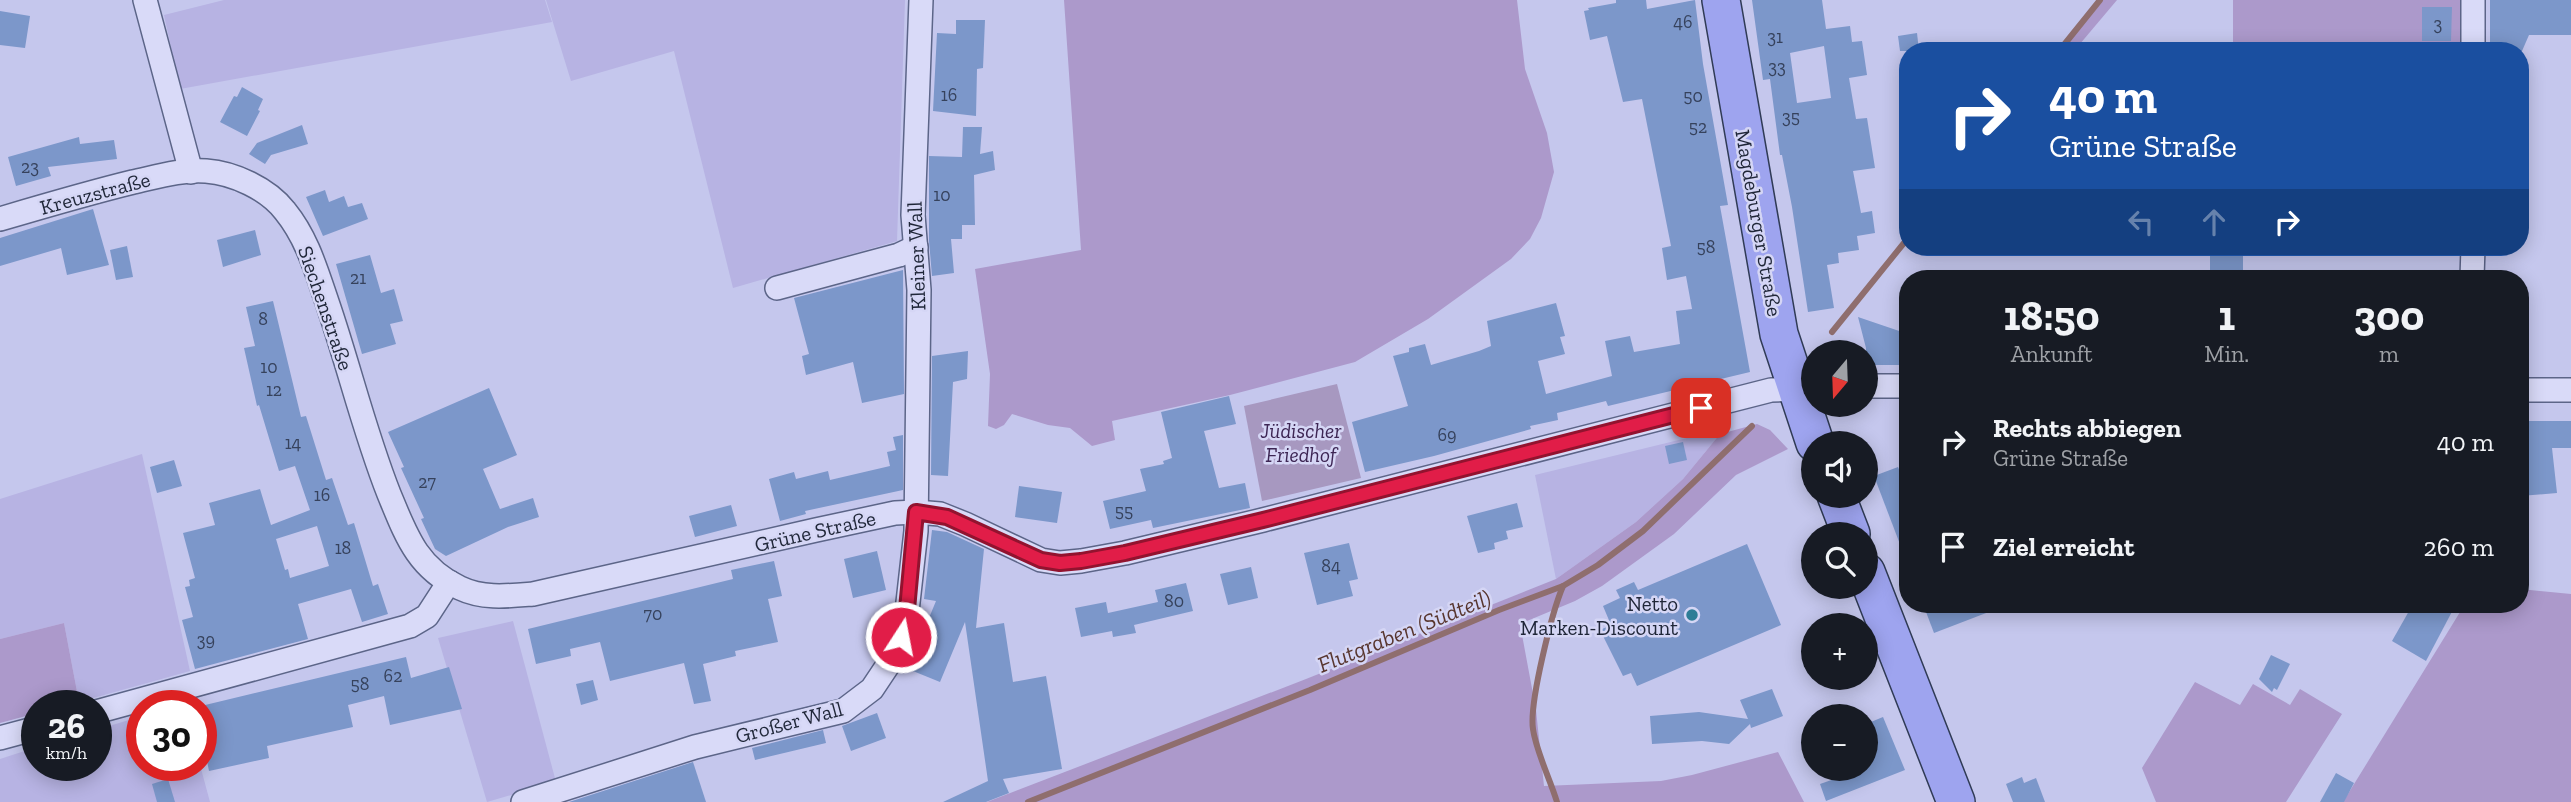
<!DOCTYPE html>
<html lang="de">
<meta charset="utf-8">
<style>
:root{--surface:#171b24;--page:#242831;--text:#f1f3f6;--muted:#9ea1a6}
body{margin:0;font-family:"Zilla Slab",serif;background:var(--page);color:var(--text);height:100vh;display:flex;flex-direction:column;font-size:26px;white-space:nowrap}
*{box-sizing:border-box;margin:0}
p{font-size:23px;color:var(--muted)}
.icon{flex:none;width:38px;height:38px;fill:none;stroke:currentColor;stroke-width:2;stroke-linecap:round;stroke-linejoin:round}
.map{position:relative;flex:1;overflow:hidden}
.side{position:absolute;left:1899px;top:270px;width:630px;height:343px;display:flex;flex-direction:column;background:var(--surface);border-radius:28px;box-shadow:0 4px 18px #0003}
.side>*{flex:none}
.hud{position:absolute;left:1899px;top:42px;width:630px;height:214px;border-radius:28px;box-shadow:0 4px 18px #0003;background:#1a4fa0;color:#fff;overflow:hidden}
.needle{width:46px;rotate:199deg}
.controls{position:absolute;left:1801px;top:340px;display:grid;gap:14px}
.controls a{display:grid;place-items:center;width:77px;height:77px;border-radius:50%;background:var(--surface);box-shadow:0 4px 18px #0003;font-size:35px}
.speed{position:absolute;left:21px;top:690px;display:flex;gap:14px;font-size:35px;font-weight:700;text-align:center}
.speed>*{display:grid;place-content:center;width:91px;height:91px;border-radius:50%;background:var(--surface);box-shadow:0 4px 18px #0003;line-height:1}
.speed small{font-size:18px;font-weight:400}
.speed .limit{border:10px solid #d22;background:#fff;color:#111}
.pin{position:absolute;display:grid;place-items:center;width:60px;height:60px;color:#fff;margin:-30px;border-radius:14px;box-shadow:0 4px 10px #0006}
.me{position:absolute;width:77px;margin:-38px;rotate:11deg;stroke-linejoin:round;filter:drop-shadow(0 0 5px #0008)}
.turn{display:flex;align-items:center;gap:24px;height:147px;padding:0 35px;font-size:32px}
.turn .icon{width:91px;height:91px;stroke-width:2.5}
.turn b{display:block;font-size:49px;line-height:60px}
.lanes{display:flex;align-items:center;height:66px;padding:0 35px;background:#0003;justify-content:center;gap:35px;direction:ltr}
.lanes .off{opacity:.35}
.eta{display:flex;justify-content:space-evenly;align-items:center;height:119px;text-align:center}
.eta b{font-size:42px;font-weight:700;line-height:49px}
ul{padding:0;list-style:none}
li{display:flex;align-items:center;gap:21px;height:105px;padding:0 35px}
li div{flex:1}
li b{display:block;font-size:26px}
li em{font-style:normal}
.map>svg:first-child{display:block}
.farmland{fill:#b7b3e3}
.green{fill:#ac99cb}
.cemetery{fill:#a798c0}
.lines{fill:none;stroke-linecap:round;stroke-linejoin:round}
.stream{stroke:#8f6e6e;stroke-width:6}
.building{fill:#7c97ca;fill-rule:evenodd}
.minor-casing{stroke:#5c6588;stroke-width:26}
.primary-casing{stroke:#303b56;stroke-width:40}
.minor{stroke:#d9daf8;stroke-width:23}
.primary{stroke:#9ea4ef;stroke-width:37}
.route-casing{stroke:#92132f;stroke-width:18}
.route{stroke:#e11d48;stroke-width:12}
.poi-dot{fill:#2d7d96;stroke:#d5d6f5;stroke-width:2.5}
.labels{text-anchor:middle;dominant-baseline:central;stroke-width:5;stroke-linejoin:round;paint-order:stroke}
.number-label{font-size:18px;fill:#36425c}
.street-label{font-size:21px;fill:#1f2638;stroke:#d5d6f5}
.park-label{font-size:21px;font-style:italic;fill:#3d2654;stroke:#d5d6f5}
.poi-label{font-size:21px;fill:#1f2638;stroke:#d5d6f5;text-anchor:end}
.water-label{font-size:23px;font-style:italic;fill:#58362f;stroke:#d5d6f5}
</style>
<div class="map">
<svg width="2571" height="802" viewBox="0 0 2571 802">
<rect width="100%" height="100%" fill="#c5c7ed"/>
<g class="farmland">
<path d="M224 0H545L552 22 180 89 164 15Z"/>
<path d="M546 0H905L897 241 733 288 674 51 571 81Z"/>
<path d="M1720 434 1683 479 1636 522 1556 579 1535 475 1687 438Z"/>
<path d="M142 454 190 671 79 702 64 623 0 639V499Z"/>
<path d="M513 621 556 782 487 802 438 638Z"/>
<path d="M142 716V765H200L210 802H0V759L37 747V765H96V730Z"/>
</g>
<g class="green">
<path d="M1064 0H1517L1525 69 1547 133 1554 172 1541 218 1530 239 1511 259 1428 319 1355 362 1230 395 1112 421 1115 440 1092 446 1070 428 1048 425 1012 414 1004 425 996 429 988 426 990 374 975 269 1081 250Z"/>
<path d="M2098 0H2117L2074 51H2056Z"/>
<rect x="2233" y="0" width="227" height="51"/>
<path d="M1757 424 1770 430 1788 449 1736 475 1674 534 1602 586 1575 601 1520 624 1536 710 1544 786 1661 781 1692 775 1778 752 1804 802H987L1306 679 1556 579 1636 522 1683 479 1720 434Z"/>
<path d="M2520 589 2571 594V802H2343L2465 604H2520Z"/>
<path d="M64 623 79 702 67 705H37V713L0 723V639Z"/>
<path d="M2195 682 2240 705 2253 684 2290 705 2300 689 2342 714 2286 802H2156L2142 768Z"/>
</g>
<path class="cemetery" d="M1337 384 1361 478 1262 501 1244 406Z"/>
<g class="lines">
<g class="stream">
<path d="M2059 51 2100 0"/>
<path d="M1832 332 1908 238"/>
<path d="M1028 802 1310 690 1499 610 1563 586 1598 565 1643 531 1752 426"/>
<path d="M1557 802C1550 779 1536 751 1533 729 1529 703 1552 612 1563 586"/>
</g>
</g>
<g class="building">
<path d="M1616 0H1646L1647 9 1695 0 1703 64 1728 205 1720 206 1750 372 1608 406 1606 401 1557 413 1558 420 1530 426 1531 429 1434 456 1365 472 1352 422 1408 406 1393 356 1409 352V348L1425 344 1431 365 1479 351 1491 346 1487 321 1556 303 1565 336 1560 337 1565 354 1538 361 1546 394 1612 376 1605 341 1630 336 1634 352 1680 344 1676 311 1692 309 1686 276 1667 280 1662 248 1671 246 1642 99 1623 102 1607 36 1590 40 1584 11 1589 10 1588 8 1616 3Z"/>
<path d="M1752 0H1822L1826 29 1850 26 1852 42 1862 41 1867 75 1849 78 1856 119 1867 118 1875 168 1853 171 1861 213 1872 211 1875 233 1857 236 1859 250 1838 253 1839 263 1827 265 1834 308 1808 312 1792 207 1782 155H1780L1770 79 1763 80ZM1824 46 1831 98 1797 103 1790 53Z"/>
<path d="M2490 0H2571V35H2529L2522 51H2490Z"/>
<path d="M2422 7H2452L2451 41H2422Z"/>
<path d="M0 11 30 16 25 48 0 45Z"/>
<path d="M956 20H985L983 68 977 69 976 116 933 111 937 33 956 34Z"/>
<path d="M1917 33 1919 51H1900L1898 36Z"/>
<path d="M242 87 263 99 258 110 260 111 247 136 220 122 234 96 237 97Z"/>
<path d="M302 125 308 144 271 155 265 164 249 154 257 143Z"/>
<path d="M963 127H982L980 154 993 151 995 170 974 175 975 225H962V239H951L954 273 932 276 929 241V156L962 157Z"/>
<path d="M79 137 80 144 114 140 117 159 48 167 51 176 16 186 8 157Z"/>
<path d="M325 190 329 202 344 196 348 207 362 203 368 219 323 236 306 197Z"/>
<path d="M93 209 109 265 67 275 61 248 0 266V238Z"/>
<path d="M255 230 261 255 223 267 217 240Z"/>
<path d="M127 246 133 277 116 280 110 250Z"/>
<path d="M2210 247H2243V278L2210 277Z"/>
<path d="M370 255 381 293 394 289 403 321 390 324 396 344 362 354 336 264Z"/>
<path d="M903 270 904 394 862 403 853 362 806 375 802 356 809 354 794 298Z"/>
<path d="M273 301 301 417 306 416 326 480 332 478 348 525 354 523 373 586 378 584 388 614 362 622 351 589 298 604 308 639 195 669 182 620 193 617 185 587 190 586 189 580 195 578 183 533 215 525 209 503 260 489 271 525 310 510 295 466 279 471 259 405 257 406 244 348 255 346 246 307ZM317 526 329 566 290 578 288 569 285 570 276 539Z"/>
<path d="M1858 317 1908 334V365H1866V348Z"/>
<path d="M968 351 967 379 953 382 948 476 931 475 932 356Z"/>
<path d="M489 388 517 455 483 469 500 509 533 498 539 517 508 527 446 556 435 549 421 519 424 518 401 468 404 467 388 432Z"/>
<path d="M1229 396 1236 424 1204 431 1219 488 1245 483 1250 508 1153 528 1151 520 1110 529 1103 501 1146 491 1140 469 1164 464 1163 461 1172 458 1161 412Z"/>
<path d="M2520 421H2571V448H2552L2557 493 2520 496Z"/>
<path d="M903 435V490L805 511 806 514 780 521 769 479 794 472 796 479 828 471 830 480 890 466 887 452 896 450 893 437Z"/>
<path d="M1683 442 1687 460 1669 464 1665 446Z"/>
<path d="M174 460 182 486 157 493 150 467Z"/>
<path d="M1898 467 1908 491 1906 560 1874 476Z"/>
<path d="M1019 486 1062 492 1057 523 1015 517Z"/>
<path d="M1517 503 1523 527 1506 531 1508 539 1494 543 1495 549 1478 553 1467 516Z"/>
<path d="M731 505 737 526 695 537 689 516Z"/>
<path d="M932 530 947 532 984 549 976 628 1004 623 1013 682 1046 676 1062 769 1003 779 1009 793 986 802H943L988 781 965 622 940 682 908 669 936 601 924 599Z"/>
<path d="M1349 543 1358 579 1349 581 1353 596 1317 605 1304 553Z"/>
<path d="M1747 544 1781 625 1637 686 1631 673 1623 676 1600 630 1611 625 1603 606 1620 598 1616 590 1634 582 1638 590Z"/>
<path d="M877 551 886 590 853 598 844 559Z"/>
<path d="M774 561 782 596 768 599 778 642 735 651 736 656 703 664 711 701 694 704 684 663 610 681 600 642 570 649 571 656 536 664 528 629 733 579 731 570Z"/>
<path d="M1251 567 1258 598 1228 605 1220 574Z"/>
<path d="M1186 583 1193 611 1134 625 1136 633 1113 637 1112 631 1081 637 1075 608 1106 602 1108 613 1158 602 1155 590Z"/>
<path d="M1923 604H2007V605L1934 633Z"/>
<path d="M2413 604H2456L2426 661 2392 641Z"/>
<path d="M2271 655 2290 664 2277 690 2274 688 2272 692 2259 679Z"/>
<path d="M406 657 411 678 449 667 462 709 390 725 384 696 348 705 353 727 267 746 269 758 209 771 201 731V706Z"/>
<path d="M593 680 598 700 581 705 576 684Z"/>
<path d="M1772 689 1783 716 1751 728 1750 724 1729 744 1702 741 1652 744 1650 716 1699 712 1748 719 1740 700Z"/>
<path d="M877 713 886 738 851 751 842 726Z"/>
<path d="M1883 717 1905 770 1826 801 1820 784 1866 768V724Z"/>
<path d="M823 730 826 743 755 760 752 748Z"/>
<path d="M693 762 706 802H569Z"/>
<path d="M2336 773 2354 783 2344 802H2320Z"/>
<path d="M2022 777 2024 783 2036 778 2045 802H2013L2006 784Z"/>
<path d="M168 779 175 802H157L152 784Z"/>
</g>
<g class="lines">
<defs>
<g id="minor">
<path d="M145 0 191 172"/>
<path d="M2473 51V0"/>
<path d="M0 219C44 206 88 193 133 182 156 177 182 169 206 171 234 173 268 189 285 211 307 238 316 270 327 302 349 366 364 431 389 494 406 535 417 568 460 588 483 599 508 596 533 594L816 530 895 513 916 512 940 514 965 524 1041 560 1060 563 1081 561 1125 553 1263 520 1771 390 1809 389"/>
<path d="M2472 278 2473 247"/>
<path d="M777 288 899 255 916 247"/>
<path d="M1866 386H1908"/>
<path d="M2520 390H2571"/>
<path d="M96 712 410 626 427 616 449 582"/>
<path d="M0 738 37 728"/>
<path d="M523 802 695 747 843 711 872 689 894 656 906 620 916 531 919 290 913 215 921 0"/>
</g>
<g id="primary">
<path d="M1721 0 1779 334 1815 443"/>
<path d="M1836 495 1851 534"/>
<path d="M1866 572 1956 802"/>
</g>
</defs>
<use href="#minor" class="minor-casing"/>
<use href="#primary" class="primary-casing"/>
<use href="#minor" class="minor"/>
<use href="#primary" class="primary"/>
</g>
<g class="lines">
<defs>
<path id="route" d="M901 637 906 620 916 512 947 517 1041 560 1060 563 1081 561 1125 553 1263 520 1701 408"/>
</defs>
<use href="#route" class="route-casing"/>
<use href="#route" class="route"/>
</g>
<circle class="poi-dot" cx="1692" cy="615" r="7"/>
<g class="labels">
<g class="number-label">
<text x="1683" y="22">46</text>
<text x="2438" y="24">3</text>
<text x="1775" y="37">31</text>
<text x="1777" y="67">33</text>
<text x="949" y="95">16</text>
<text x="1693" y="96">50</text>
<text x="1791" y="117">35</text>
<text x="1698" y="127">52</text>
<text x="30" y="167">23</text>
<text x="942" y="195">10</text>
<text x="1706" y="247">58</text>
<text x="358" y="278">21</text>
<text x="263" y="319">8</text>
<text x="269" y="367">10</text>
<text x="274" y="390">12</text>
<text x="1447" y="435">69</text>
<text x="293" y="443">14</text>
<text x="427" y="482">27</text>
<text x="322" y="495">16</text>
<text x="1124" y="511">55</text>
<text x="343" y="548">18</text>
<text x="1331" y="566">84</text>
<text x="1174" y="601">80</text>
<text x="653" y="614">70</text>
<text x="206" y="640">39</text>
<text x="393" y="676">62</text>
<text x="360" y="684">58</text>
</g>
<g class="street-label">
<text transform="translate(95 193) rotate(-15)">Kreuzstraße</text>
<text transform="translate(1759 223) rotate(80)">Magdeburger Straße</text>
<text transform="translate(916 256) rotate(-92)">Kleiner Wall</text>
<text transform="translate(326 308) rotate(71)">Siechenstraße</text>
<text transform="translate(815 531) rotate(-13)">Grüne Straße</text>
<text transform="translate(789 722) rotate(-15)">Großer Wall</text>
</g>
<g class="park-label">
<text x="1301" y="430">Jüdischer<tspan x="1301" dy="24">Friedhof</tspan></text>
</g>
<g class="poi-label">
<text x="1678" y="603">Netto<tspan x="1678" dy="24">Marken-Discount</tspan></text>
</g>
<g class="water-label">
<text transform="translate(1404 631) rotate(-22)">Flutgraben (Südteil)</text>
</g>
</g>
</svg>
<div class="controls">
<a><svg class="needle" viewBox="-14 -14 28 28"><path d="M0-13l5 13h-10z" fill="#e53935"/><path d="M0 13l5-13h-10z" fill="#9ea1a6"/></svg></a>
<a><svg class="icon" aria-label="sound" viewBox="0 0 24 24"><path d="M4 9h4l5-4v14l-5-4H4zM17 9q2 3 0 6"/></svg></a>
<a><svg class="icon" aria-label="search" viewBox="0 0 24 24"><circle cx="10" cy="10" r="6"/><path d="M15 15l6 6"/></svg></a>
<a>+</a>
<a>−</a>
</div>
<div class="speed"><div>26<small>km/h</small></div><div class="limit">30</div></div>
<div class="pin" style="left:1701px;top:408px;background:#d93025"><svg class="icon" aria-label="arrive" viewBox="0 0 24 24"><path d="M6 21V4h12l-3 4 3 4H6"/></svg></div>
<svg class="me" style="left:901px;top:637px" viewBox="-20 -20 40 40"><circle r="17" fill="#e11d48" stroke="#fff" stroke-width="3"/><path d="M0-11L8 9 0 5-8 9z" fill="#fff"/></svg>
<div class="hud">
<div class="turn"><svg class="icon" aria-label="right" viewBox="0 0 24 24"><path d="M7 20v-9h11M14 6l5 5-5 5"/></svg><div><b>40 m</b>Grüne Straße</div></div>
<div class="lanes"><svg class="icon off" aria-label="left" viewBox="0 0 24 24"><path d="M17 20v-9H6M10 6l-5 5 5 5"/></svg><svg class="icon off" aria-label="ahead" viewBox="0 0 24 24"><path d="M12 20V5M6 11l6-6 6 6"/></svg><svg class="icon" aria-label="right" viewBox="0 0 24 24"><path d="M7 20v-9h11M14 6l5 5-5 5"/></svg></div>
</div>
<section class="side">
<div class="eta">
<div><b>18:50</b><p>Ankunft</p></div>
<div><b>1</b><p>Min.</p></div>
<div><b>300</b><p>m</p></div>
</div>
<ul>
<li><svg class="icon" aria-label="right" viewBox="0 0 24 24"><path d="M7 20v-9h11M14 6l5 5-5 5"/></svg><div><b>Rechts abbiegen</b><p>Grüne Straße</p></div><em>40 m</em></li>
<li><svg class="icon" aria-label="arrive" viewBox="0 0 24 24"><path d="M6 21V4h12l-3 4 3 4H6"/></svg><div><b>Ziel erreicht</b></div><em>260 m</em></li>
</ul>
</section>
</div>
